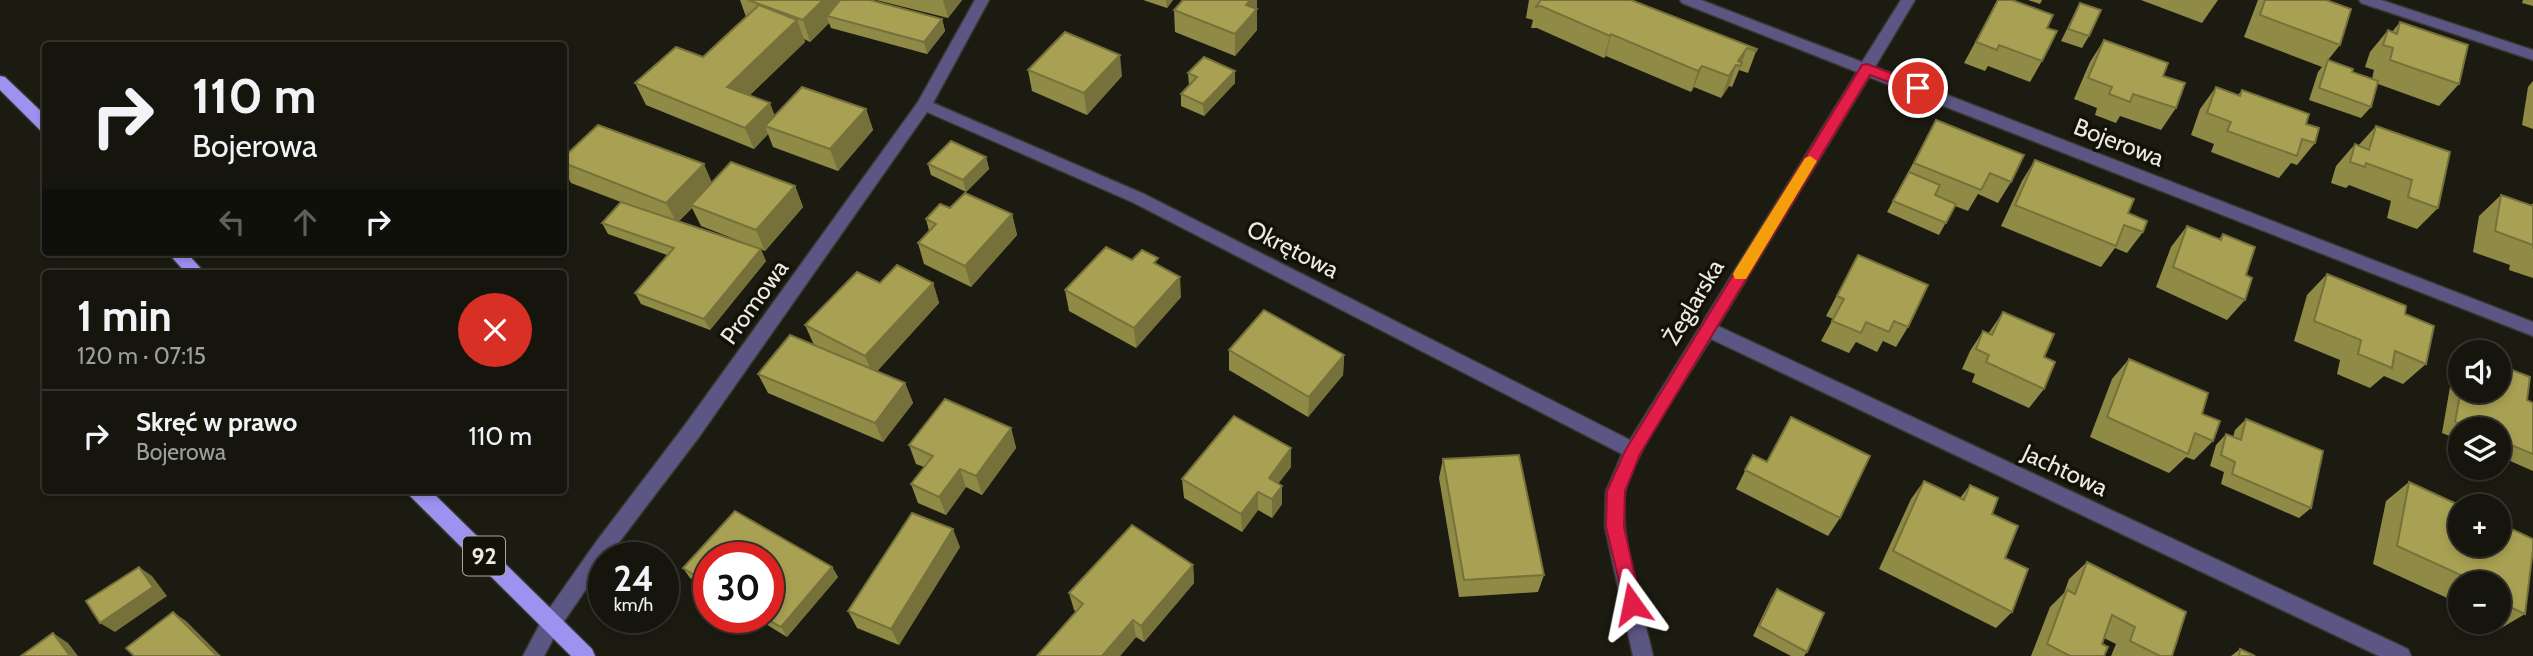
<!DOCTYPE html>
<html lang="pl">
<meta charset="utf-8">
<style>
:root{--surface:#15140d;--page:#1e1d16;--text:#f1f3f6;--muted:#9d9e9d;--line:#34332e}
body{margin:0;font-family:Cabin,sans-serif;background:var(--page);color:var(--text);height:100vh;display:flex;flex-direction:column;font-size:26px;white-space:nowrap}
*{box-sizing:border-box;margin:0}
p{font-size:23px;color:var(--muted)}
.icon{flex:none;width:38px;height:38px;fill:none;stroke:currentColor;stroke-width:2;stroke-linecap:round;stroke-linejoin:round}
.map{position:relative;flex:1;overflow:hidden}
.drawer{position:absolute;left:42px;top:270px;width:525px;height:224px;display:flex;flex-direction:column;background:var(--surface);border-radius:7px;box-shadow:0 4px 10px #0003,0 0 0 2px var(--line)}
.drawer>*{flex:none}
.top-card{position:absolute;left:42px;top:42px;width:525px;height:214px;border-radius:7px;box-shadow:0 4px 10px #0003,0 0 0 2px var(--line);background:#15140d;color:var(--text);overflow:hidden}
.fabs{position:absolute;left:2448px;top:340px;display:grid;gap:14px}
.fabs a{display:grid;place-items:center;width:63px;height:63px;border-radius:50%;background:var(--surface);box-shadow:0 4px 10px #0003,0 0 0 2px var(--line);font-size:35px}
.speed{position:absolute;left:588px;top:542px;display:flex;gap:14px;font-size:35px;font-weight:700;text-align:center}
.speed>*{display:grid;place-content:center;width:91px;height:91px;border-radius:50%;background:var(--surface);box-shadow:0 4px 10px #0003,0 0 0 2px var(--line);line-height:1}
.speed small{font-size:18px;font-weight:400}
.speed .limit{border:10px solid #d22;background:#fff;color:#111}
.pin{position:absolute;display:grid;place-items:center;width:60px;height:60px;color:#fff;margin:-30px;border:4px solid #fff;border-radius:50%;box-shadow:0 2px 7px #0007}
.me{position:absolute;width:77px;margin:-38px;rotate:348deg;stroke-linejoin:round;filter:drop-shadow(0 0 5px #0008)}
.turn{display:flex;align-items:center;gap:24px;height:147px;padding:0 35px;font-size:32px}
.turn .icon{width:91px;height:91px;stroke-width:2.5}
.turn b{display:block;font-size:49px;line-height:60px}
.lanes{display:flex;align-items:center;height:66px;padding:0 35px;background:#0003;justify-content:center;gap:35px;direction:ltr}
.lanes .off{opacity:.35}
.round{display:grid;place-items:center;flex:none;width:74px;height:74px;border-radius:37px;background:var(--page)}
.head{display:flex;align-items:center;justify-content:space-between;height:119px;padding:0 35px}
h1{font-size:42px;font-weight:700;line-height:52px}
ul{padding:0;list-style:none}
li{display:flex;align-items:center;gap:21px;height:91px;padding:0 35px;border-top:2px solid var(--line)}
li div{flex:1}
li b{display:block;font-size:26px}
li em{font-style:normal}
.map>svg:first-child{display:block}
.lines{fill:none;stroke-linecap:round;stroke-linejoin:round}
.minor-casing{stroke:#39382e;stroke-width:3}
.major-casing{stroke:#39382e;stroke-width:3}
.minor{fill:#5c5684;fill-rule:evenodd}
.major{fill:#9e92f1;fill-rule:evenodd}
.wall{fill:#908a47}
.shaded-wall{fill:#76713a}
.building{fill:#a8a153;stroke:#76713a;stroke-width:2}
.route{fill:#e11d48;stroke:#92132f;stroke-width:2}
.slow{fill:#f59e0b}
.labels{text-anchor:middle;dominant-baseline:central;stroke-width:7;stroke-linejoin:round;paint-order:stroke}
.shield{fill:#131209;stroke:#aaa9a2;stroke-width:2}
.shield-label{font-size:23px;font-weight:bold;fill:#ebeae3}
.street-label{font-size:24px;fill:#ebeae3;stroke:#131209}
</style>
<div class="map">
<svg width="2533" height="656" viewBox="0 0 2533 656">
<rect width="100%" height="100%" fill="#1c1b11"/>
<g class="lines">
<defs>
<g id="minor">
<path d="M975 0H989L933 103 1144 194 1630 440 1857 72 1682 3 1680 0H1701L1862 62 1901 0H1915L1875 67 2533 322V336L1869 77 1718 326 2408 649 2411 656H2379L1711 339C1690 373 1631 457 1625 493 1619 539 1643 610 1653 656H1633L1605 527 1606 491 1622 454 1132 202 927 112 699 437 607 558H604V563L558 630 544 656H523L544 616 596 542 685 425 918 102Z"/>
<path d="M2359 0H2381L2533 50V60L2361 3Z"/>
</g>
<g id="major">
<path d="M0 76 5 77 46 116V131L40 130 0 90Z"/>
<path d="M167 252H186L205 273H186Z"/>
<path d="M407 490H430L592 649 595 656H571L410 496Z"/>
</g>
</defs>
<use href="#minor" class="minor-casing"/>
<use href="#major" class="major-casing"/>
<use href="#minor" class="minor"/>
<use href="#major" class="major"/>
</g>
<g class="wall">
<path d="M740 0H870L942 19 945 31 927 54 831 28 829 23 810 42 804 39 805 42 750 95 775 115 866 109 873 130 838 171 773 147 768 134 754 149 646 105 635 83 703 57 746 17Z"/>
<path d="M876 0H962L948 18Z"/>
<path d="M1143 0H1173L1167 8Z"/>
<path d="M1183 0H1257V30L1235 56 1175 32 1174 10Z"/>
<path d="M1529 0H1631L1757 49 1748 73 1739 70 1732 87 1729 86 1721 98 1694 87 1691 92 1606 56 1604 58 1537 28H1531L1533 20 1526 18Z"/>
<path d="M1998 0 2047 28 2042 61 2030 82 1988 66 1985 71 1964 63Z"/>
<path d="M2028 0H2042L2040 4Z"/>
<path d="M2141 0H2218L2202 23Z"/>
<path d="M2258 0H2265L2340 45 2328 60 2352 72 2372 79 2374 70 2365 67 2370 52 2388 30 2392 32 2400 22 2459 84 2439 106 2378 84 2371 107 2361 118 2309 100 2318 72 2322 67 2244 37Z"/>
<path d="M2523 0H2533V6L2522 3Z"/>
<path d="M2080 3 2089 36 2082 48 2061 41Z"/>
<path d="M2104 40 2163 76 2176 108 2161 130 2120 116 2116 123 2095 115 2097 108 2074 99 2090 62Z"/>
<path d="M1028 70 1122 76 1087 115 1032 91Z"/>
<path d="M1188 73 1235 83 1204 116 1181 106V94L1189 85Z"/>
<path d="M2533 81V129L2522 125 2528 87Z"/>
<path d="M2216 87 2238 95 2242 90 2306 124 2315 143 2297 165 2291 163 2279 178 2211 152 2214 144 2191 135 2200 109Z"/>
<path d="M1936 120 2011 182 1998 203 1978 194 1968 211 1955 206 1939 235 1887 212Z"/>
<path d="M2376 126 2438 208 2417 229 2387 218 2391 201 2349 185 2346 188 2331 183 2336 166 2355 144 2358 146Z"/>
<path d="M564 157 712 182 795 186 803 207 765 251 701 226 692 208 679 221 766 261 710 330 641 304 635 293 667 255 608 234 602 223 621 202 571 183 564 170Z"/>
<path d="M986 157 989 169 966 192 931 175 928 164Z"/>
<path d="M2035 160 2128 213 2143 232 2127 253 2115 248 2101 267 2001 226 2022 181Z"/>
<path d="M2501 195 2531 206 2533 203V278L2509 270 2510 265 2473 252 2479 216Z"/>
<path d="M950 208 1012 214 1017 235 971 287 924 264 918 243 929 231 926 219Z"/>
<path d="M2187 226 2219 239 2223 234 2245 300 2227 320 2156 287 2171 247Z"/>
<path d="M1858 255 1908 327 1896 347 1883 341 1877 352 1856 342 1849 353 1821 341 1833 319 1826 316Z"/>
<path d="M1132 260 1159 266 1181 297 1136 348 1069 311 1065 290Z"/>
<path d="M2327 274 2405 314 2426 364 2403 384 2384 376 2370 388 2337 374 2340 360 2294 341 2307 295Z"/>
<path d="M880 283H933L939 303 877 371 905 383 913 403 883 442 768 393 758 374 814 345 805 325Z"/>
<path d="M2003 312 2044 357V389L2029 408 1972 382 1975 374 1962 369 1970 351 1983 331 1988 334Z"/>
<path d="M1229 350 1344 355 1343 375 1308 417 1229 370Z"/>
<path d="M2129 359 2202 414 2213 441 2194 460 2186 457 2169 473 2090 437 2112 379Z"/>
<path d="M2460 359V390L2527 400 2533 403V471L2499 456V429H2460V440L2442 433 2454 364Z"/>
<path d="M1791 417 1840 518 1828 536 1736 489 1753 455 1767 461Z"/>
<path d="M2246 419 2311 508 2299 518 2221 484 2224 472 2210 466 2216 445 2226 434 2233 437 2235 430Z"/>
<path d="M1011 428 1016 448 982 495 966 487 946 515 918 503 911 484 924 467 916 464 909 445Z"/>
<path d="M1443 459 1544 575 1538 592 1459 597 1439 478Z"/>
<path d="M1291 467 1278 483 1282 504 1272 518 1258 510 1242 532 1184 498 1182 479Z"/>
<path d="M1924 481 1960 498 1970 485 1992 514 2005 558 2012 612 1996 628 1879 569 1911 499Z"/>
<path d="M2409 482 2461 506 2460 544H2499V523L2533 539V549L2525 614 2498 630 2478 621H2499V583H2460V613L2457 612 2458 603 2373 564 2386 501Z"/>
<path d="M735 511 832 567 838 577 787 637 756 618H768V558H709V589L690 578 683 568Z"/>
<path d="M960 547 899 645 857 628 848 611Z"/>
<path d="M2087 562 2172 656H2111L2116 644 2104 638 2102 644 2104 656H2031L2050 607 2064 593 2069 579Z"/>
<path d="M1193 565 1194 583 1144 642 1136 637 1120 656H1037L1076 612 1074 610 1069 593Z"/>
<path d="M1777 589 1807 652 1804 656H1791L1753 636 1771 598Z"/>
<path d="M2240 649 2239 656H2231Z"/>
</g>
<g class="shaded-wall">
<path d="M823 0H848L827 16 829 23 810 42 803 20Z"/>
<path d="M943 0H962L948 18Z"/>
<path d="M1166 0H1173L1167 8Z"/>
<path d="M1250 0H1257V30L1235 56V34L1246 5Z"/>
<path d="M942 19 945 31 927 54 924 42Z"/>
<path d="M797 20 805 42 736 108 727 87Z"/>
<path d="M1611 34 1606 56 1604 58 1610 36Z"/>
<path d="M1747 48 1739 70 1732 87 1740 66 1738 61Z"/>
<path d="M1120 55 1122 76 1087 115 1084 93Z"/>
<path d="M1736 65 1729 86 1721 98 1729 76Z"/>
<path d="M1702 66 1694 87 1691 92 1698 71Z"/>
<path d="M1235 71V83L1204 116 1203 104Z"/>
<path d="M770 103 778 124 765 126 768 134 754 149 745 128Z"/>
<path d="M866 109 873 130 838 171 830 149Z"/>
<path d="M986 157 989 169 966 192 963 180Z"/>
<path d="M704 164 713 185 691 205 692 208 677 223 666 203Z"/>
<path d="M795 186 803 207 765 251 756 230Z"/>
<path d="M1012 214 1017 235 971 287 965 266Z"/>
<path d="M761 249 766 261 710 330 704 319Z"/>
<path d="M1180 277 1181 297 1136 348 1134 328Z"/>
<path d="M933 283 939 303 873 376 865 356Z"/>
<path d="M1344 355 1343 375 1308 417 1309 397Z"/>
<path d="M905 383 913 403 883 442 875 423Z"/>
<path d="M1011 428 1016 448 982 495 976 476Z"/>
<path d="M1291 448V467L1269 496V478Z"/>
<path d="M960 469 966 487 946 515 939 497Z"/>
<path d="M1282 486V504L1272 518V499Z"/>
<path d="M1258 492V510L1242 532 1241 514Z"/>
<path d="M953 529 960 547 899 645 891 629Z"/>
<path d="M1193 565 1194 583 1144 642 1141 626Z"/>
<path d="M139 567 152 576 167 596 115 632 100 623Z"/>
<path d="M832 567 838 577 787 637 781 627Z"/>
<path d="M173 612 186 621 221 656H217Z"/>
<path d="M1133 620 1136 637 1120 656H1102Z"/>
<path d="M53 633 68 643 78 656H70Z"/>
</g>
<g class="building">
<path d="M748 0H823L803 20Z"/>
<path d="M840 0H870L942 19 924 42 827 16Z"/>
<path d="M1183 0H1250L1246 5 1257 9 1235 34 1174 10Z"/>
<path d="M1541 0H1631L1757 49 1756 51 1747 48 1738 61 1742 63 1740 66 1736 65 1729 76 1702 66 1698 71 1611 34 1610 36 1541 6 1536 7Z"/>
<path d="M1998 0H2012L2053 15 2047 28 2057 31 2042 61 1999 45 1997 50 1976 42Z"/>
<path d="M2265 0H2326L2351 9 2340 45 2260 15Z"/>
<path d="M2080 3 2101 10 2089 36 2068 29Z"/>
<path d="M759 5 797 20 727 87 770 103 745 128 635 83 676 47 703 57Z"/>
<path d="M2400 22 2468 45 2459 84 2390 60 2393 48 2383 45 2388 30 2397 34Z"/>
<path d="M1065 32 1120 55 1084 93 1028 70Z"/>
<path d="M2104 40 2168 63 2163 76 2185 83 2176 108 2133 94 2130 102 2109 94 2112 87 2088 78Z"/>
<path d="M1204 57 1235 71 1203 104 1181 94 1197 77 1188 73Z"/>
<path d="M2328 60 2353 69 2352 72 2378 81 2371 107 2319 88Z"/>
<path d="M802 87 866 109 830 149 765 126Z"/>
<path d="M2216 87 2240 96 2242 90 2309 114 2306 124 2319 128 2315 143 2302 139 2297 156 2227 131 2231 122 2207 113Z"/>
<path d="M1936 120 2024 155 2011 182 1990 173 1981 190 1914 163Z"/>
<path d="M598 125 704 164 666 203 564 163V157Z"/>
<path d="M2376 126 2450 152 2438 208 2408 197 2412 180 2366 163 2365 167 2350 162 2355 144 2369 150Z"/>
<path d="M951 141 986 157 963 180 928 164Z"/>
<path d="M2035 160 2134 199 2128 213 2147 221 2143 232 2124 225 2116 246 2015 205Z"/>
<path d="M731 162 795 186 756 230 691 205Z"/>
<path d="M1909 172 1940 185 1935 195 1956 204 1946 223 1893 201Z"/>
<path d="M965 193 1012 214 965 266 918 243 936 224 926 219 940 204 950 208Z"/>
<path d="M2501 195 2533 206V249V245L2495 231Z"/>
<path d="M621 202 761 249 704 319 635 293 674 248 602 223Z"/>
<path d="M2187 226 2221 240 2223 234 2255 247 2246 275 2252 278 2245 300 2173 267Z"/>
<path d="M1106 247 1132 260 1142 250 1158 258 1154 263 1180 277 1134 328 1065 290Z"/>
<path d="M1858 255 1928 285 1908 327 1894 321 1889 332 1866 322 1861 333 1832 321 1844 299 1837 296Z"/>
<path d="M897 265 933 283 865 356 805 325 857 272 880 283Z"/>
<path d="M2327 274 2406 306 2405 314 2434 326 2426 364 2395 351 2392 368 2358 354 2361 340 2314 321Z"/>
<path d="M1264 310 1344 355 1309 397 1229 350Z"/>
<path d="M2003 312 2054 334 2044 357 2055 362 2044 389 1986 362 1989 355 1976 349 1983 331 1992 335Z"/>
<path d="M790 335 905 383 875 423 758 374Z"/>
<path d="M2129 359 2208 393 2202 414 2220 421 2213 441 2195 433 2188 454 2107 417Z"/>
<path d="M2499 365 2530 377 2527 400 2533 403V454L2499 440V429H2472L2455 422 2461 390H2499Z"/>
<path d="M945 399 1011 428 976 476 960 469 939 497 911 484 933 456 909 445Z"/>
<path d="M1234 416 1291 448 1269 478 1282 486 1272 499 1258 492 1241 514 1182 479Z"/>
<path d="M1791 417 1870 456 1840 518 1745 470 1753 455 1767 462Z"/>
<path d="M2246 419 2323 451 2311 508 2232 474 2235 462 2221 455 2226 434 2241 440Z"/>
<path d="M1519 455 1544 575 1464 580 1443 459Z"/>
<path d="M1924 481 1964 500 1970 485 1998 498 1992 514 2018 526 2005 558 2028 569 2012 612 1893 551Z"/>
<path d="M2409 482 2461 506 2460 544H2499V523L2533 539V549L2525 614 2499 602V583H2478L2397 546Z"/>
<path d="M735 511 832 567 781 627 765 618H768V558H709V584L683 568Z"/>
<path d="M912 513 953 529 891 629 848 611Z"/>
<path d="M1132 525 1193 565 1141 626 1133 620 1102 656H1037L1083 604 1069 593Z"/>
<path d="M2087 562 2186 612 2172 656H2160L2130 641 2135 627 2112 615 2102 644 2108 647 2104 656H2070L2047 644 2067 590 2075 594Z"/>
<path d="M139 567 153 587 100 623 86 601Z"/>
<path d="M1777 589 1824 613 1807 652 1759 626Z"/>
<path d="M173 612 217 656H134L126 648Z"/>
<path d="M53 633 70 656H21Z"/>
<path d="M2240 649 2255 656H2239Z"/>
</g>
<path class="route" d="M1867 64 1923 85 1925 88 1918 93 1870 75 1640 454 1625 491 1624 527 1641 604 1639 610 1632 613 1626 610 1606 527 1607 491 1625 451 1862 65Z"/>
<path class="slow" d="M1810 156 1817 161 1746 279H1735L1733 274 1735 270 1805 158Z"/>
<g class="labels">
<rect class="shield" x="463" y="536.5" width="42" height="39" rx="5"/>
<g class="shield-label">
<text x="484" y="556">92</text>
</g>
<g class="street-label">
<text transform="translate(2119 142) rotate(21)">Bojerowa</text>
<text transform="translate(1293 249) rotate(27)">Okrętowa</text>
<text transform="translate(754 302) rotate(-54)">Promowa</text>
<text transform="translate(1693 302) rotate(-59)">Żeglarska</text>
<text transform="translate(2065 470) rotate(25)">Jachtowa</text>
</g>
</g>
</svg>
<div class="fabs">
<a><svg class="icon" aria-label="sound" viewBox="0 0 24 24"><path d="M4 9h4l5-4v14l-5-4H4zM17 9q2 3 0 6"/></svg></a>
<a><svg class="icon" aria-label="layers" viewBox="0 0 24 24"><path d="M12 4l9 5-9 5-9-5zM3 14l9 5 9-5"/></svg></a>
<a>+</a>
<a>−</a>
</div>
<div class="speed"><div>24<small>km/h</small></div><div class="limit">30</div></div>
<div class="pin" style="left:1918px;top:88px;background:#d93025"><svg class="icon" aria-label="arrive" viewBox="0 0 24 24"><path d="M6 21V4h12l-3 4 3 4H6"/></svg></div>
<svg class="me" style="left:1632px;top:604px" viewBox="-20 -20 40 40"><path d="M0-17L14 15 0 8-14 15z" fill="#e11d48" stroke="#fff" stroke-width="4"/></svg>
<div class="top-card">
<div class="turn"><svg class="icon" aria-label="right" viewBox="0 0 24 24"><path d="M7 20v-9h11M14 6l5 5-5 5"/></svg><div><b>110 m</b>Bojerowa</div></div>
<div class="lanes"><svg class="icon off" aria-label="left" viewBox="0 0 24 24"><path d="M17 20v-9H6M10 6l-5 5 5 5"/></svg><svg class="icon off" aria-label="ahead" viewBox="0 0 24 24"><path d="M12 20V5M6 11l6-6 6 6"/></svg><svg class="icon" aria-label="right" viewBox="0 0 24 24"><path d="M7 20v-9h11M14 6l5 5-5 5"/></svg></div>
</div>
<section class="drawer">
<div class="head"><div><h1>1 min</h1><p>120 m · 07:15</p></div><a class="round" style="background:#d93025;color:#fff"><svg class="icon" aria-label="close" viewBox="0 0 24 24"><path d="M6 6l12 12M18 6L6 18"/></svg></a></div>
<ul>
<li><svg class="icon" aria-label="right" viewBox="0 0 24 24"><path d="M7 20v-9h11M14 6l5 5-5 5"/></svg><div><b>Skręć w prawo</b><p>Bojerowa</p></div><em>110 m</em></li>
</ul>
</section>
</div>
